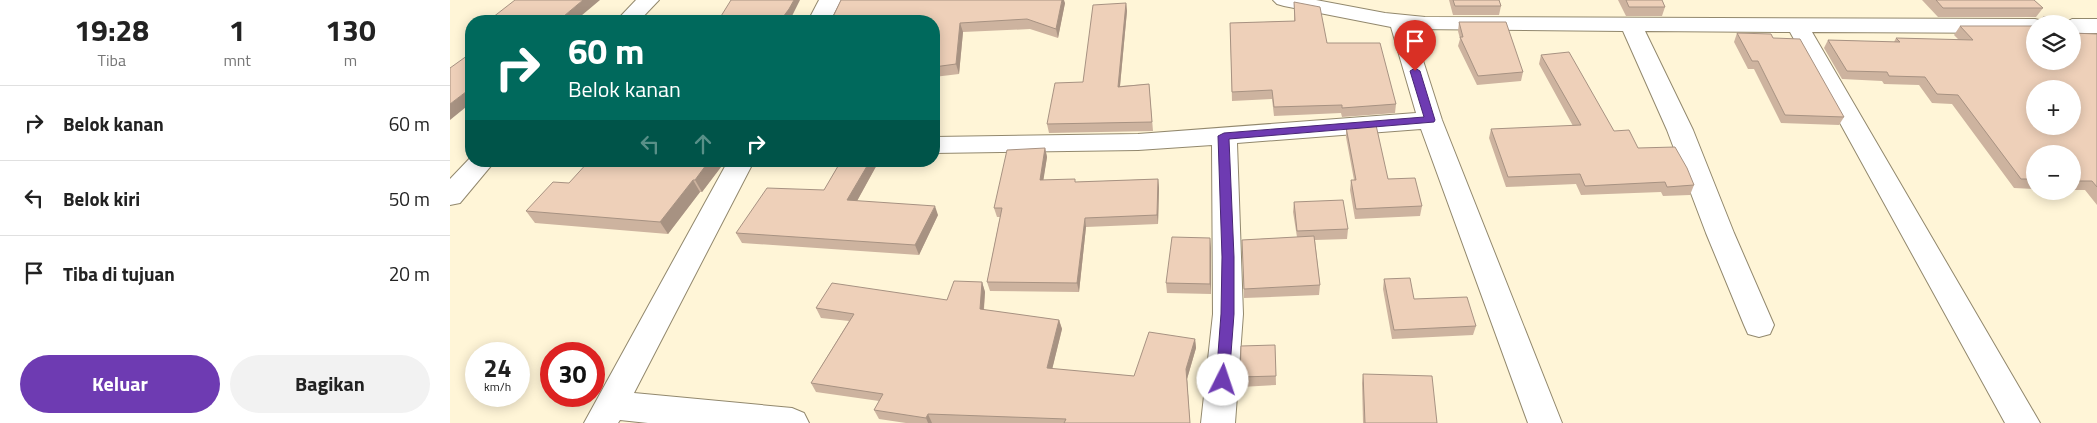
<!DOCTYPE html>
<html lang="id">
<meta charset="utf-8">
<style>
:root{--surface:#fff;--page:#f2f2f2;--text:#222;--muted:#767676;--line:#e0e0e0;--accent:#6e3bb2}
body{margin:0;font-family:"Titillium Web",sans-serif;background:var(--page);color:var(--text);height:100vh;display:flex;flex-direction:column;font-size:19px;white-space:nowrap}
*{box-sizing:border-box;margin:0}
p{font-size:16px;color:var(--muted)}
.icon{flex:none;width:28px;height:28px;fill:none;stroke:currentColor;stroke-width:2;stroke-linecap:round;stroke-linejoin:round}
.map{position:relative;flex:1;overflow:hidden}
.panel{display:flex;flex-direction:column;background:var(--surface);width:450px}
.panel>*{flex:none}
.hud{position:absolute;left:15px;top:15px;width:475px;height:152px;border-radius:20px;box-shadow:0 2px 12px #0003;background:#00695c;color:#fff;overflow:hidden}
.buttons{position:absolute;left:1576px;top:15px;display:grid;gap:10px}
.buttons a{display:grid;place-items:center;width:55px;height:55px;border-radius:50%;background:var(--surface);box-shadow:0 2px 12px #0003;font-size:25px}
.speed{position:absolute;left:15px;top:342px;display:flex;gap:10px;font-size:25px;font-weight:700;text-align:center}
.speed>*{display:grid;place-content:center;width:65px;height:65px;border-radius:50%;background:var(--surface);box-shadow:0 2px 12px #0003;line-height:1}
.speed small{font-size:12px;font-weight:400}
.speed .limit{border:8px solid #d22;background:#fff;color:#111}
.pin{position:absolute;display:grid;place-items:center;width:42px;height:42px;color:#fff;margin:-51px -21px;border-radius:50% 50% 50% 0;rotate:-45deg;box-shadow:0 0 5px #0007}
.pin .icon{rotate:45deg}
.me{position:absolute;width:55px;margin:-28px;rotate:4deg;stroke-linejoin:round;filter:drop-shadow(0 0 4px #0008)}
.turn{display:flex;align-items:center;gap:18px;height:105px;padding:0 20px;font-size:22px}
.turn .icon{width:65px;height:65px;stroke-width:2.5}
.turn b{display:block;font-size:35px;line-height:42px}
.lanes{display:flex;align-items:center;height:48px;padding:0 20px;background:#0003;justify-content:center;gap:25px;direction:ltr}
.lanes .off{opacity:.35}
.eta{display:flex;justify-content:space-evenly;align-items:center;height:85px;text-align:center}
.eta b{font-size:30px;font-weight:700;line-height:35px}
.button{display:flex;gap:10px;margin-top:auto;padding:10px 20px}
.button a{flex:1;height:58px;border-radius:30px;background:var(--accent);color:#fff;font-size:20px;font-weight:700;line-height:58px;text-align:center}
.button a+a{background:var(--page);color:var(--text)}
ul{padding:0;list-style:none}
li{display:flex;align-items:center;gap:15px;height:75px;padding:0 20px;border-top:1px solid var(--line)}
li div{flex:1}
li b{display:block;font-size:19px}
li em{font-style:normal}
main{display:flex;flex:1;min-height:0}
.map>svg:first-child{display:block}
.lines{fill:none;stroke-linecap:round;stroke-linejoin:round}
.minor-casing{stroke:#92886d;stroke-width:2}
.minor{fill:#fff;fill-rule:evenodd}
.wall{fill:#cdb39f}
.shaded-wall{fill:#a79282}
.building{fill:#eed0b9;stroke:#a79282;fill-rule:evenodd}
.route{fill:#6e3bb2;stroke:#482674}
</style>
<main>
<section class="panel">
<div class="eta">
<div><b>19:28</b><p>Tiba</p></div>
<div><b>1</b><p>mnt</p></div>
<div><b>130</b><p>m</p></div>
</div>
<ul>
<li><svg class="icon" aria-label="right" viewBox="0 0 24 24"><path d="M7 20v-9h11M14 6l5 5-5 5"/></svg><div><b>Belok kanan</b></div><em>60 m</em></li>
<li><svg class="icon" aria-label="left" viewBox="0 0 24 24"><path d="M17 20v-9H6M10 6l-5 5 5 5"/></svg><div><b>Belok kiri</b></div><em>50 m</em></li>
<li><svg class="icon" aria-label="arrive" viewBox="0 0 24 24"><path d="M6 21V4h12l-3 4 3 4H6"/></svg><div><b>Tiba di tujuan</b></div><em>20 m</em></li>
</ul>
<div class="button"><a>Keluar</a><a>Bagikan</a></div>
</section>
<div class="map">
<svg width="1647" height="423" viewBox="0 0 1647 423">
<rect width="100%" height="100%" fill="#fff5d7"/>
<g class="lines">
<defs>
<g id="minor">
<path d="M186 0H209L189 21H166Z"/>
<path d="M369 0H391L380 21H358Z"/>
<path d="M823 0H866L935 13 975 17 1585 19 1593 21 1594 24H1585V33L1362 32 1590 423H1555L1340 32 1195 31 1243 130 1284 233 1324 325 1320 334 1309 337 1298 334 1294 325 1256 233 1217 130 1173 31 963 29 992 120 1112 423H1078L971 129 787 143 793 314 785 423H751L763 314 762 145 688 150 484 153V137L688 134 966 113 941 27 834 6 827 4Z"/>
<path d="M1622 19H1647V33H1622V24H1613Z"/>
<path d="M21 157V161H45L10 203 0 205V179Z"/>
<path d="M278 161H304L184 393 342 408 354 413 359 423H198L170 420 168 423H134Z"/>
</g>
</defs>
<use href="#minor" class="minor-casing"/>
<use href="#minor" class="minor"/>
</g>
<g class="wall">
<path d="M999 0H1049L1051 6 1049 15H1003Z"/>
<path d="M1168 0H1212L1215 7 1212 16H1176Z"/>
<path d="M1472 0H1584L1593 8 1586 17H1488Z"/>
<path d="M844 2 877 43 946 104 945 113 892 117 891 113 824 116 822 99 782 101 780 23 844 21Z"/>
<path d="M615 3 608 38 580 29 513 32 509 74 484 77V21Z"/>
<path d="M676 3 677 11 670 86 699 84 703 131 599 133 597 124 633 82Z"/>
<path d="M1009 22 1073 72 1071 81 1027 85 1008 46 1010 39 1008 31Z"/>
<path d="M1510 26 1585 61 1647 34V205L1635 190H1622V154H1585V189L1564 188 1502 104 1482 103 1469 85 1434 84 1432 81 1392 79 1374 48 1378 40 1444 42 1446 38 1509 40 1504 35Z"/>
<path d="M1287 33 1323 38 1394 117 1389 125 1331 123 1304 69H1298L1284 42Z"/>
<path d="M1091 55 1164 131 1188 148 1244 185 1240 195 1213 196 1211 192 1131 195 1126 184 1056 187 1039 138 1041 129 1123 126 1089 64Z"/>
<path d="M896 127 938 179 972 206 970 216 905 219 900 190 901 180H904L896 137Z"/>
<path d="M595 148 597 157 593 180 626 182 708 179 709 188 708 224 636 227 629 292 540 291 537 282 550 217H547L544 208Z"/>
<path d="M391 161H429L407 201 488 215 469 255 292 243 286 233 374 190Z"/>
<path d="M274 163 252 192H250L218 234 85 223 76 211 119 183Z"/>
<path d="M844 202 898 229 897 239 865 240 870 285 869 295 794 298 792 240 847 237 843 212Z"/>
<path d="M760 238 761 294 717 293 716 283Z"/>
<path d="M934 279 964 299 1026 326 1023 335 942 339 933 289Z"/>
<path d="M532 282 535 292 534 310 609 320 612 329 602 369 684 376 745 339 746 348 737 379 740 423H456L429 419 424 410 429 401 366 392 361 383 399 321 371 318 366 308 497 300Z"/>
<path d="M825 345 826 385 791 387 790 377Z"/>
<path d="M913 374 987 423H913L912 383Z"/>
</g>
<g class="shaded-wall">
<path d="M133 0H150L125 21H108Z"/>
<path d="M344 0H350L342 16 338 21H330Z"/>
<path d="M612 0H614L615 3 608 38 606 29Z"/>
<path d="M676 3 677 11 669 96 668 87Z"/>
<path d="M510 23 513 32 509 74 506 64Z"/>
<path d="M21 88V103L0 120V104Z"/>
<path d="M595 148 597 157 592 189 590 180Z"/>
<path d="M259 161H273L274 163 252 192 245 180Z"/>
<path d="M420 161H429L402 210 397 200Z"/>
<path d="M708 179 709 188 708 224 707 215Z"/>
<path d="M243 180 250 192 218 234 210 222Z"/>
<path d="M485 206 488 215 469 255 465 245Z"/>
<path d="M635 218 636 227 629 292 627 283Z"/>
<path d="M760 238 761 248V294L760 284Z"/>
<path d="M532 282 535 292 533 318 530 309Z"/>
<path d="M609 320 612 329 600 378 597 368Z"/>
<path d="M745 339 746 348 737 379 740 423 736 369Z"/>
<path d="M478 414 482 423H478L476 418Z"/>
</g>
<g class="building">
<path d="M65 0H133L108 21H38Z"/>
<path d="M281 0H344L339 9 330 21H268Z"/>
<path d="M391 0H612L606 29 577 19 510 23 506 64 484 67V21H381Z"/>
<path d="M1003 0H1049L1051 6H1005Z"/>
<path d="M1176 0H1212L1215 7H1179Z"/>
<path d="M1486 0H1584L1593 8H1493Z"/>
<path d="M844 2 870 7 877 43H930L946 104 892 108V105L824 107 822 90 782 92 780 23 845 21Z"/>
<path d="M676 3 668 87 699 84 702 122 597 124 605 83 633 82 643 5Z"/>
<path d="M1593 17H1601L1608 24H1591Z"/>
<path d="M1009 22H1056L1073 72 1028 76 1010 37H1013Z"/>
<path d="M1510 26H1585V61H1622V33L1647 34V187L1642 181H1622V154H1585V179H1571L1508 95 1487 94 1475 77 1439 76 1437 72 1397 71 1378 40 1450 42 1446 38 1523 40ZM1585 89H1622V126H1585Z"/>
<path d="M1287 33 1321 34 1323 38 1350 39 1394 117 1335 115 1308 61H1302Z"/>
<path d="M1119 52 1164 131 1179 130 1188 148 1225 147 1237 168 1244 185 1217 187 1215 182 1135 186 1130 174 1058 177 1041 129 1131 125 1091 55Z"/>
<path d="M21 53V88L0 104V68Z"/>
<path d="M926 125 938 179 965 178 972 206 906 209 901 180H906L896 127Z"/>
<path d="M595 148 590 180 625 179V182L708 179 707 215 635 218 627 283 537 282 552 208H544L557 150Z"/>
<path d="M139 161H259L245 180H243L210 222 76 211 103 182 119 183Z"/>
<path d="M391 161H420L397 200 485 206 465 245 286 233 317 188 374 190Z"/>
<path d="M893 200 898 229 847 231 844 202Z"/>
<path d="M864 236 870 285 794 289 792 240Z"/>
<path d="M722 237 760 238V284L716 283Z"/>
<path d="M960 278 964 299 1017 297 1026 326 944 330 934 279Z"/>
<path d="M504 281 532 282 530 309 609 320 597 368 684 376 699 332 745 339 736 369 740 423H614L616 419 478 414 476 418 424 410 433 394 361 383 404 314 366 308 382 283 497 300Z"/>
<path d="M825 345 826 376 790 377 791 346Z"/>
<path d="M913 374 982 376 987 423H915Z"/>
</g>
<path class="route" d="M965 68 970 71 985 120 984 122 779 139 784 257V314L779 380 777 384 773 385 768 384 766 380 771 314 772 257 768 136 774 133 974 117 960 71Z"/>
</svg>
<div class="buttons">
<a><svg class="icon" aria-label="layers" viewBox="0 0 24 24"><path d="M12 4l9 5-9 5-9-5zM3 14l9 5 9-5"/></svg></a>
<a>+</a>
<a>−</a>
</div>
<div class="speed"><div>24<small>km/h</small></div><div class="limit">30</div></div>
<div class="pin" style="left:965px;top:71px;background:#d93025"><svg class="icon" aria-label="arrive" viewBox="0 0 24 24"><path d="M6 21V4h12l-3 4 3 4H6"/></svg></div>
<svg class="me" style="left:773px;top:380px" viewBox="-20 -20 40 40"><circle r="19" fill="#fff"/><path d="M0-13L10 11 0 6-10 11z" fill="#6e3bb2"/></svg>
<div class="hud">
<div class="turn"><svg class="icon" aria-label="right" viewBox="0 0 24 24"><path d="M7 20v-9h11M14 6l5 5-5 5"/></svg><div><b>60 m</b>Belok kanan</div></div>
<div class="lanes"><svg class="icon off" aria-label="left" viewBox="0 0 24 24"><path d="M17 20v-9H6M10 6l-5 5 5 5"/></svg><svg class="icon off" aria-label="ahead" viewBox="0 0 24 24"><path d="M12 20V5M6 11l6-6 6 6"/></svg><svg class="icon" aria-label="right" viewBox="0 0 24 24"><path d="M7 20v-9h11M14 6l5 5-5 5"/></svg></div>
</div>
</div>
</main>
